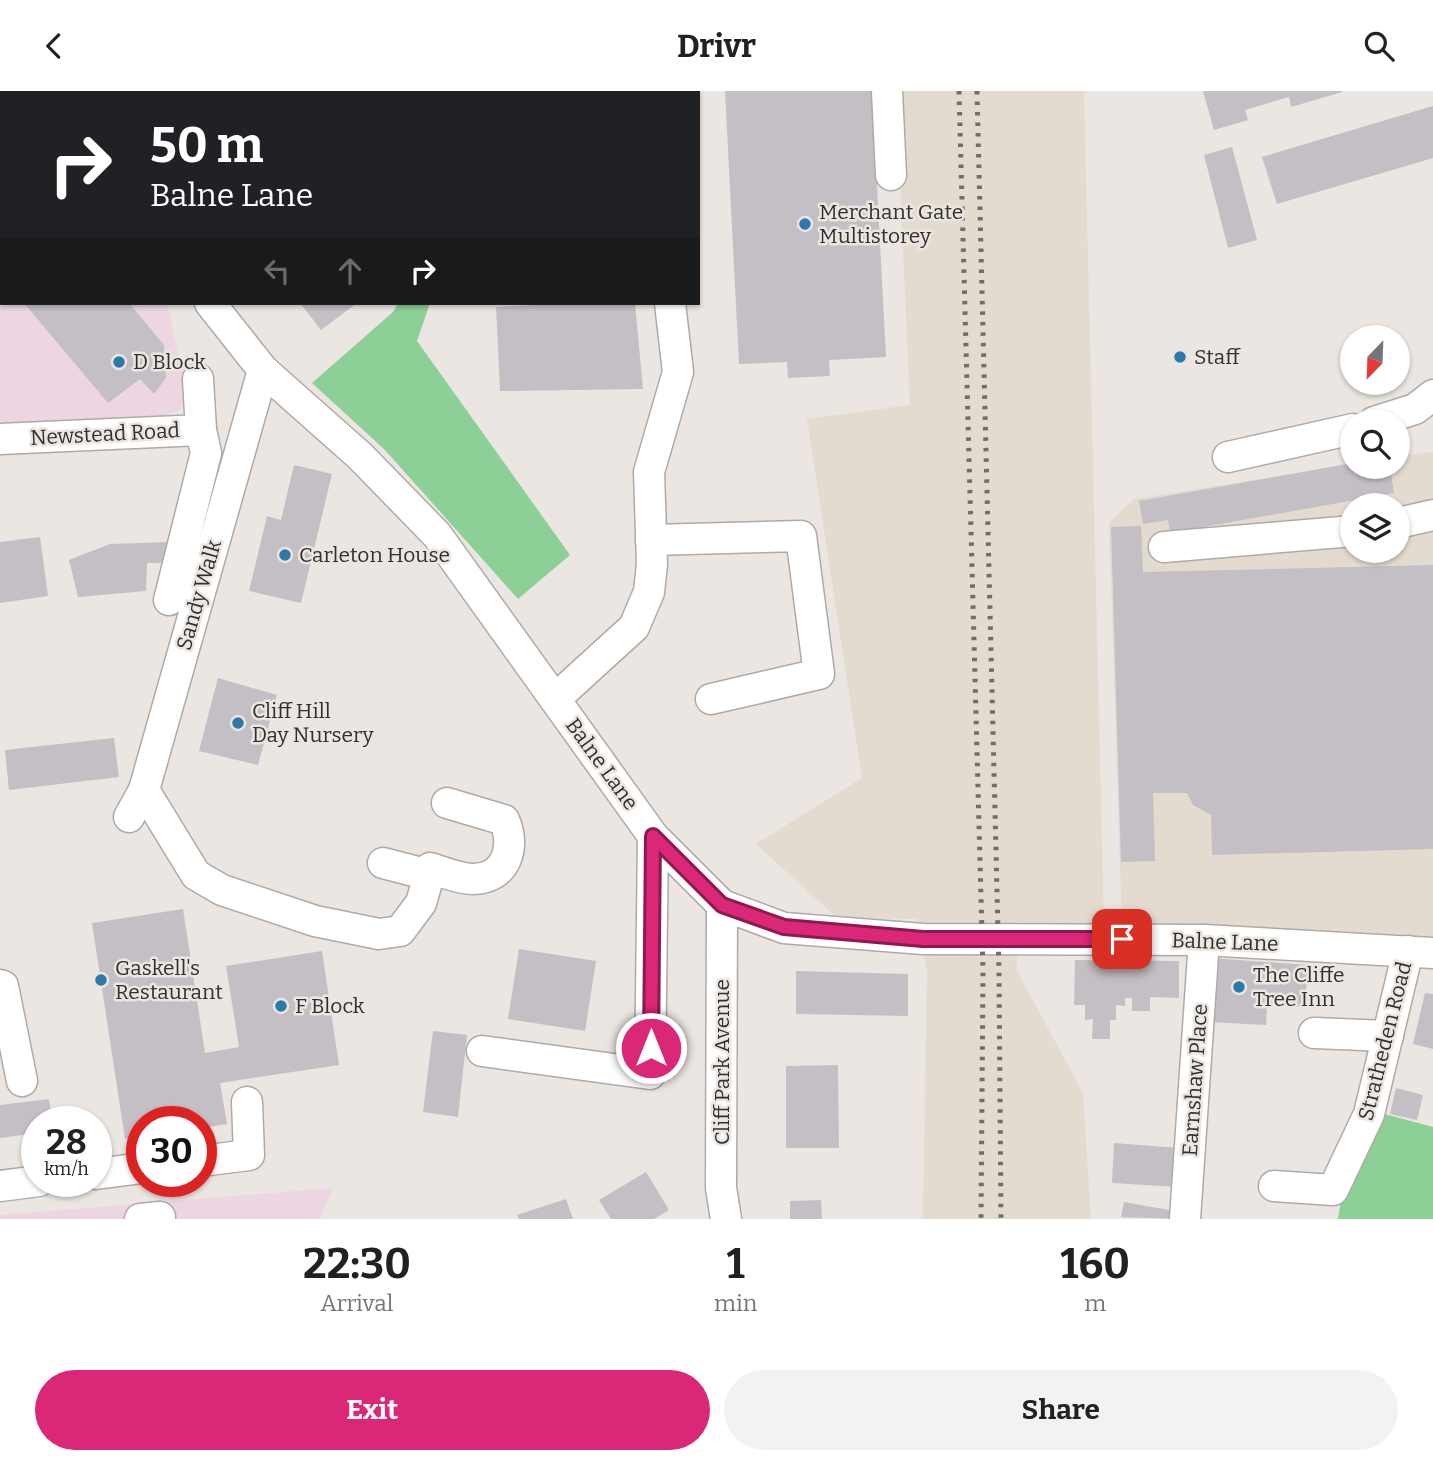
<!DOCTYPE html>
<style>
:root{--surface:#fff;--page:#f2f2f2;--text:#202124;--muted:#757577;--accent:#db2777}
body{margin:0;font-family:Bitter,serif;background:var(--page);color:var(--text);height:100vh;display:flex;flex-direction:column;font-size:26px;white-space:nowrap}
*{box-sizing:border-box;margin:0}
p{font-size:23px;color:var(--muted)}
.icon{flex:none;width:38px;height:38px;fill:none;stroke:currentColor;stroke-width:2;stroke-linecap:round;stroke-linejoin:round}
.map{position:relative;height:1128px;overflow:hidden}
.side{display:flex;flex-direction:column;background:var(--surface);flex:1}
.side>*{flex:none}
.top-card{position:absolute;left:0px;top:0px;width:700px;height:214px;box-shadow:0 2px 5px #0004;background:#202124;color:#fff;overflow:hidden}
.needle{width:46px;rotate:203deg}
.tools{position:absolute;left:1340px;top:234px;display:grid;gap:14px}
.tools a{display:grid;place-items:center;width:70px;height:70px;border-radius:50%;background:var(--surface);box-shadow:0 2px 5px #0004;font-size:35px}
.speed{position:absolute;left:21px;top:1015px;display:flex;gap:14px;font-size:35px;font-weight:700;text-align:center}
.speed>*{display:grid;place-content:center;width:91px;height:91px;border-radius:50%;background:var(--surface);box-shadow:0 2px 5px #0004;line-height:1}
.speed small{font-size:18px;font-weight:400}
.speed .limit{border:10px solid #d22;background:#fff;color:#111}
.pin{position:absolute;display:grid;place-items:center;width:60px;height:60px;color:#fff;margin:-30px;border-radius:14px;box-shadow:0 4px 10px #0006}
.me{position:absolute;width:77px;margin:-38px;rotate:0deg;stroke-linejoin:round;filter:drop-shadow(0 0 5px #0008)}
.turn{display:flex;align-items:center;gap:24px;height:147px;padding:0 35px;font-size:32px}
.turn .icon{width:91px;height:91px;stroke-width:2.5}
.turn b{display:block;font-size:49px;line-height:60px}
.lanes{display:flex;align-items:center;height:66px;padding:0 35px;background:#0003;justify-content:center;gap:35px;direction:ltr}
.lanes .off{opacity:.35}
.eta{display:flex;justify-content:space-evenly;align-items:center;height:119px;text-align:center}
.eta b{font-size:42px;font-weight:700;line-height:49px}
.cta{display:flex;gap:14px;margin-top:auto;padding:14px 35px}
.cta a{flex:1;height:80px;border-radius:42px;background:var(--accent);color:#fff;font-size:28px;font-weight:700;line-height:80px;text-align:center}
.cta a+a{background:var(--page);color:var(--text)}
header{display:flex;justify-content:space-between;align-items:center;height:91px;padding:0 35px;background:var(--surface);font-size:32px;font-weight:700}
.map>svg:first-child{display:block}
.built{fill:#e4dbd0;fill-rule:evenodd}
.education{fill:#edd5e1}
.green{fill:#8ccf97}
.building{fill:#c4bfc4}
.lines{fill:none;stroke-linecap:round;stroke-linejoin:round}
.minor-casing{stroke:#afaaa6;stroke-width:33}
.minor{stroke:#fff;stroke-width:30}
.rail{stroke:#706d6a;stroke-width:5;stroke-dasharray:3.5 7;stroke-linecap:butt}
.route-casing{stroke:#8e194d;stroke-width:18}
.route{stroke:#db2777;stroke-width:12}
.poi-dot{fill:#2b7aac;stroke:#ebe6e1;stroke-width:2.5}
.labels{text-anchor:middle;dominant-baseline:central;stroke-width:5;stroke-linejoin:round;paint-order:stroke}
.poi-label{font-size:21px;fill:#32302e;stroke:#ebe6e1;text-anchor:start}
.street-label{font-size:21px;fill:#32302e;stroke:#ebe6e1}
</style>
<header><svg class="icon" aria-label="back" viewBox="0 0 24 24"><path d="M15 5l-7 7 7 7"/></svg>Drivr<svg class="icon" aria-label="search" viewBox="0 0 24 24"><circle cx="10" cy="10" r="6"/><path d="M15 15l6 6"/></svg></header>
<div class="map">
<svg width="1433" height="1128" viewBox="0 0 1433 1128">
<rect width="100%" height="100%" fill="#ebe6e1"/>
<g class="built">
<path d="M896 0H1084L1104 834 1016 831 1017 880 1083 1002 1091 1128H923L927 879 916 828 837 827 756 753 862 687 807 328 910 314Z"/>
<path d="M1433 361V862L1122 835 1109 431 1134 408 1353 373V376H1398V366ZM1353 415H1398V460H1353Z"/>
</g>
<g class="education">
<path d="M0 0 9 2H2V212H167L187 302 180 319 158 327 0 334Z"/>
<path d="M333 1097 320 1128H0V1124Z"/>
</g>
<g class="green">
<path d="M398 212H430L417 250 570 464 518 508 385 359 312 292 393 221Z"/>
<path d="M1381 1022 1433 1036V1128H1338L1342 1104Z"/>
</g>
<g class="building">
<path d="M725 0H872L886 266 829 269 830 285 788 287 787 271 739 273Z"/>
<path d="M1203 0H1342V1L1291 16 1289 6 1245 19 1248 29 1214 39Z"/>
<path d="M1433 15V67L1277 113 1262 66Z"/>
<path d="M1232 56 1257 149 1228 157 1204 64Z"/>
<path d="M24 212H129L164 254 166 287 154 303 140 288 108 312Z"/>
<path d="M300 212H357L321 239Z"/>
<path d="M573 212H635L643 298 500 300 496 216Z"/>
<path d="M1353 372V376H1390L1394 402 1170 442 1168 429 1143 433 1139 410Z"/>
<path d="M294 374 332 383 301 512 249 500 267 425 281 429Z"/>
<path d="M1141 435 1143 481 1433 474V758L1212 764 1211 724 1193 714 1187 702H1153L1155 770 1121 771 1111 436Z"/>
<path d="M40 446 48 505 0 512V451Z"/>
<path d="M170 451 169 472H147L146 500 78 506 69 469 110 453Z"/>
<path d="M218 587 277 604 258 674 199 660Z"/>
<path d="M114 647 119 686 9 699 5 659Z"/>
<path d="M183 818 205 962 239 956 226 875 322 860 339 974 220 992 227 1033 201 1037V1031H142V1046L125 1048 92 832Z"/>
<path d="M519 858 596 870 585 940 508 928Z"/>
<path d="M1212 867 1308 874 1305 916 1267 914 1266 934 1208 931Z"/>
<path d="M1075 869 1179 870V907L1150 906V920H1132V907H1125V915L1116 914V929H1110V948H1092L1093 928 1085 929V914H1074Z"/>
<path d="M796 880 908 883V925L796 923Z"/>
<path d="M1425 902 1433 903V958L1413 953Z"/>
<path d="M433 940 467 944 458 1026 423 1021Z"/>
<path d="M838 974 839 1057H786V975Z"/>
<path d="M1396 997 1423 1004 1417 1029 1390 1023Z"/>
<path d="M49 1008 52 1031H37V1042L0 1047V1014Z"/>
<path d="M1114 1052 1179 1057 1177 1096 1112 1092Z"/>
<path d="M646 1081 669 1119 654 1128H611L599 1109Z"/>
<path d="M566 1108 573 1128H519L517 1124Z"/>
<path d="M821 1109 822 1128H790V1110Z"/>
<path d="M1124 1111 1180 1121 1179 1128 1121 1126Z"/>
</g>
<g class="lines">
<defs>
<g id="minor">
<path d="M45 0 46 2"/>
<path d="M143 0 144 2"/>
<path d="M649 0V2"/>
<path d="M887 0 891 84"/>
<path d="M210 212 263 279 360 365 437 444 653 745 722 814 784 837 923 848 1204 849 1433 862"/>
<path d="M1374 331 1415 318 1433 304"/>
<path d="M0 348 201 339 198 288"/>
<path d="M1228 366 1353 338"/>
<path d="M1398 432 1433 424"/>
<path d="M651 449 801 445 819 583 711 608"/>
<path d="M1164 456 1353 440"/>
<path d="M169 509 206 362 201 339"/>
<path d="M555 608 634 536 649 501 652 473 649 381 678 281 670 212"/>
<path d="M144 699 196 784 222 799 315 830 379 843 400 840 421 812 429 784 383 772"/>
<path d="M129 726 144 699 263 279"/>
<path d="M430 777C443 781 459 788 473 788 507 788 516 755 504 729L447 712"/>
<path d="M722 814 721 1097 726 1128"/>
<path d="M0 894 3 895 22 990"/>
<path d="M1314 942 1388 945"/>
<path d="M482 960 650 983 653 745"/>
<path d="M201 1070 249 1064 247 1011"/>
<path d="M96 1083 142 1077"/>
<path d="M0 1095 39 1090"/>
<path d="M1274 1095 1333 1099 1369 1023 1408 860"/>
<path d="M140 1128 160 1126"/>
<path d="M1185 1128 1204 849"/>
</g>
</defs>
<use href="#minor" class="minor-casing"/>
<use href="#minor" class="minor"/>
<g class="rail">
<path d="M959 0 983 880 981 1128"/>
<path d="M977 0 999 880 1001 1128"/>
</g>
</g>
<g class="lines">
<defs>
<path id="route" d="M651 957 653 745 722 814 784 836 923 848H1122"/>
</defs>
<use href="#route" class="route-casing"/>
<use href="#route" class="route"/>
</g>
<g class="poi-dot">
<circle cx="805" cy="133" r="7"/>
<circle cx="1180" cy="266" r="7"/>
<circle cx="119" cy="271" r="7"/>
<circle cx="285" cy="464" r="7"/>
<circle cx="238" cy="632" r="7"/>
<circle cx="101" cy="889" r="7"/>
<circle cx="1239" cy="896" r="7"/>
<circle cx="281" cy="915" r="7"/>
</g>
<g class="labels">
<g class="poi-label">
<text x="819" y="121">Merchant Gate<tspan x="819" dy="24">Multistorey</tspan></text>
<text x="1194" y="266">Staff</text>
<text x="133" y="271">D Block</text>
<text x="299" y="464">Carleton House</text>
<text x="252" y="620">Cliff Hill<tspan x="252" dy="24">Day Nursery</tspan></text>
<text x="115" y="877">Gaskell's<tspan x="115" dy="24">Restaurant</tspan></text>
<text x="1253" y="884">The Cliffe<tspan x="1253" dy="24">Tree Inn</tspan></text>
<text x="295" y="915">F Block</text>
</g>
<g class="street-label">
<text transform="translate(105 343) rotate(-3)">Newstead Road</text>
<text transform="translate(199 504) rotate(-74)">Sandy Walk</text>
<text transform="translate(602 673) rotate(54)">Balne Lane</text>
<text transform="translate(1225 851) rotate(2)">Balne Lane</text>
<text transform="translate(1385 950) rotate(-76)">Stratheden Road</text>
<text transform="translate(722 971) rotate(-90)">Cliff Park Avenue</text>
<text transform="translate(1195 989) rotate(-86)">Earnshaw Place</text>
</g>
</g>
</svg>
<div class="tools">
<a><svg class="needle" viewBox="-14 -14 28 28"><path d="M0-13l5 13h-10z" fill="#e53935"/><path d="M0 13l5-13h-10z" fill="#757577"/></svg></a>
<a><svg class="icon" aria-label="search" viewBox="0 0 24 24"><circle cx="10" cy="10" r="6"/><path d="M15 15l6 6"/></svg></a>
<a><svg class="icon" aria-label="layers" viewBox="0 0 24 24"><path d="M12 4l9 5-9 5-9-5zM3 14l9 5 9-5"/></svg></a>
</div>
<div class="speed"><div>28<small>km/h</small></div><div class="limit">30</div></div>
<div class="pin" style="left:1122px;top:848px;background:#d93025"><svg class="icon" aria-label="arrive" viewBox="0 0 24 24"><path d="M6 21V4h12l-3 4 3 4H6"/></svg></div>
<svg class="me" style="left:651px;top:957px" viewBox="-20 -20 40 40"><circle r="17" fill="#db2777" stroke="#fff" stroke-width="3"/><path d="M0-11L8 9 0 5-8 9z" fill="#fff"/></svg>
<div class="top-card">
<div class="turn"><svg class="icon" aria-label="right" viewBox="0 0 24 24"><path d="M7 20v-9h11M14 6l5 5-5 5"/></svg><div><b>50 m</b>Balne Lane</div></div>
<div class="lanes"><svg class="icon off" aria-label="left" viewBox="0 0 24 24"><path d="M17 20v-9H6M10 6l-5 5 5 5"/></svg><svg class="icon off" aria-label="ahead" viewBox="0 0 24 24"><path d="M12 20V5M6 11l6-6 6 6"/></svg><svg class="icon" aria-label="right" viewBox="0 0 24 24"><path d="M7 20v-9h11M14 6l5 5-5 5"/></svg></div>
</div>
</div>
<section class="side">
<div class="eta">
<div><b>22:30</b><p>Arrival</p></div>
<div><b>1</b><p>min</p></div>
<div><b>160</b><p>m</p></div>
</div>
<div class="cta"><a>Exit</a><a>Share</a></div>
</section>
